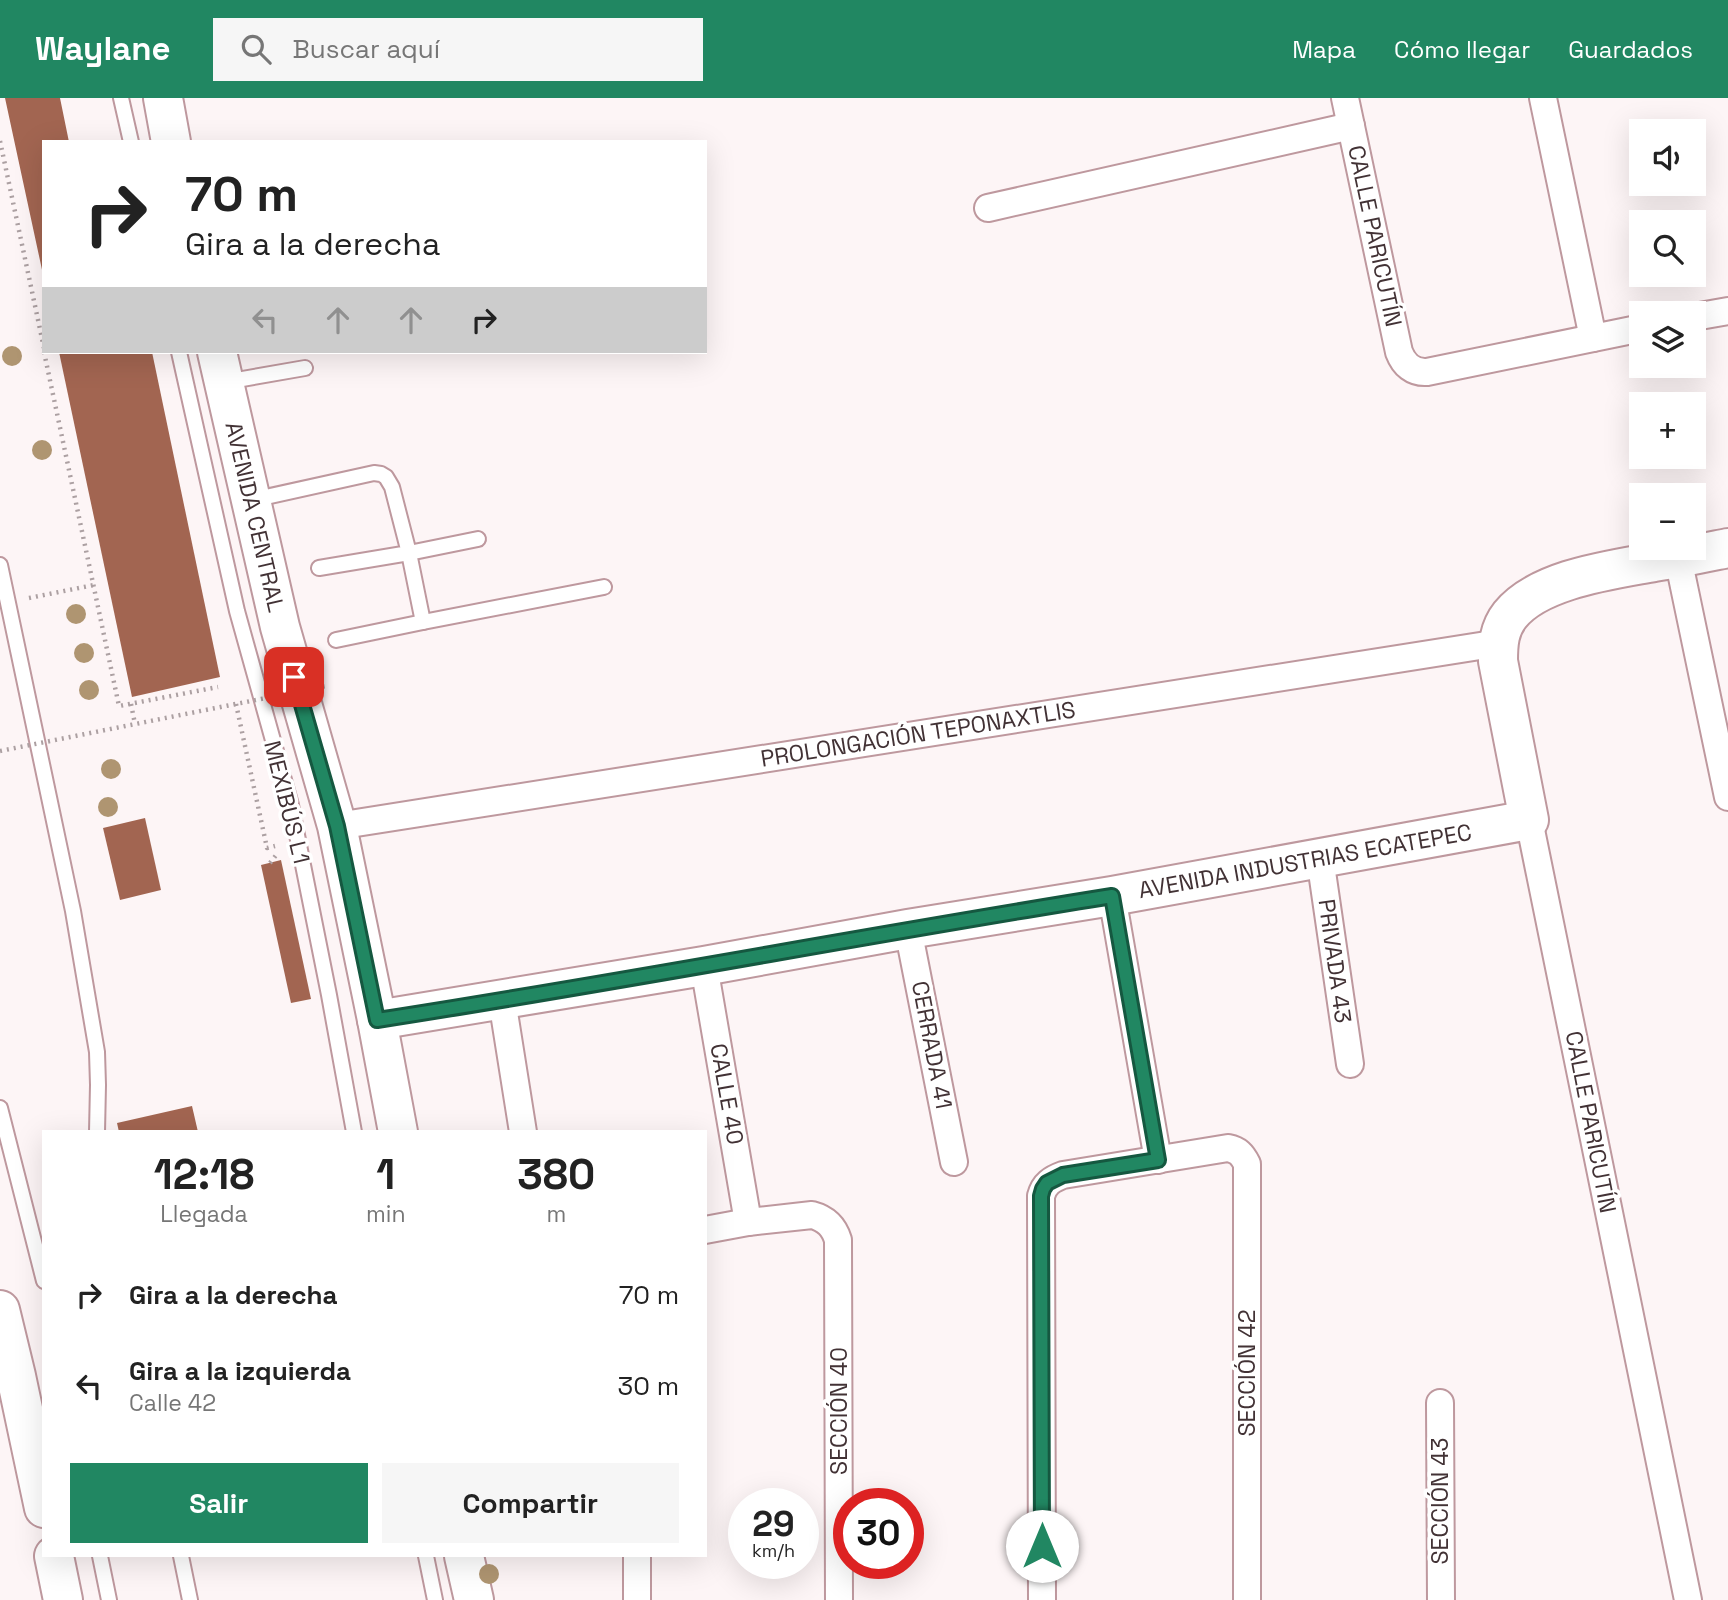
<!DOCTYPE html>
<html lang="es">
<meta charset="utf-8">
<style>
:root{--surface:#fff;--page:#f6f6f6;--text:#222;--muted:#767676;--accent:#218762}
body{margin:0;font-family:"Space Grotesk",sans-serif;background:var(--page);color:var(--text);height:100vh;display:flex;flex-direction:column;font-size:26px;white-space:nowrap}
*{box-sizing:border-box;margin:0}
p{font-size:23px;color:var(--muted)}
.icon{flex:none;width:38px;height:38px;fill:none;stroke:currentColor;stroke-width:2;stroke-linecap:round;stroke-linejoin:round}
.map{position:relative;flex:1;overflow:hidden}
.details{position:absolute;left:42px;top:1032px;width:665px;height:427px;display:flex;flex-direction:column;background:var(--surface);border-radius:0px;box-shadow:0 7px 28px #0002}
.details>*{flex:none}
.banner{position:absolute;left:42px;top:42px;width:665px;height:214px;border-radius:0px;box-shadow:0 7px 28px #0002;background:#fff;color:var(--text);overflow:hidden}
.controls{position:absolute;left:1629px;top:21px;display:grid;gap:14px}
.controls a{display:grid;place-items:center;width:77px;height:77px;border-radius:0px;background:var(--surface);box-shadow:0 7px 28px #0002;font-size:35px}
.speed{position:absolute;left:728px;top:1390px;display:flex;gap:14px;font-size:35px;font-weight:700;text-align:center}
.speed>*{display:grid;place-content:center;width:91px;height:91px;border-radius:50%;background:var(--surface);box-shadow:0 7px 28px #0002;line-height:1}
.speed small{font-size:18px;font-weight:400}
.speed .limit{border:10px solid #d22;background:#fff;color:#111}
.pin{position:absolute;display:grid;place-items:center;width:60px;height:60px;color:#fff;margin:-30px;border-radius:14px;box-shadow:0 4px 10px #0006}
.me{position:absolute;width:77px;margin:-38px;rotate:0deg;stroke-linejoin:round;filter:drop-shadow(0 0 5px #0008)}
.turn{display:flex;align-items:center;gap:24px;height:147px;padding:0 28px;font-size:32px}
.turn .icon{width:91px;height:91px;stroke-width:2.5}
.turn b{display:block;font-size:49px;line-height:60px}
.lanes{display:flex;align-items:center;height:66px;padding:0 28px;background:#0003;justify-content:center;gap:35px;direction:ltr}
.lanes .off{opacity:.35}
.eta{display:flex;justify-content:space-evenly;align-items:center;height:119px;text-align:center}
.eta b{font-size:42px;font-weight:600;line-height:49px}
.primary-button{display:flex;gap:14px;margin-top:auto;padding:14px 28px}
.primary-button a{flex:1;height:80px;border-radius:0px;background:var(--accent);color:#fff;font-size:28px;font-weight:600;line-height:80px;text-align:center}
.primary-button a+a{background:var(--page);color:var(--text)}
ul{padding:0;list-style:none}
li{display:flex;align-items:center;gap:21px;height:91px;padding:0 28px}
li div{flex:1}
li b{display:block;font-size:26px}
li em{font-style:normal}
header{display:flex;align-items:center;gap:42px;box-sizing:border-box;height:98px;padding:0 35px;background:var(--accent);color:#fff}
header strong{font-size:33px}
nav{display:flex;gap:38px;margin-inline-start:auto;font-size:24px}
.search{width:490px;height:63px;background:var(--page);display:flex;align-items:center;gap:18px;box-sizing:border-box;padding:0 24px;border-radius:0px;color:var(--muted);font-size:26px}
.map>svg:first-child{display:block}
.building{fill:#a26551}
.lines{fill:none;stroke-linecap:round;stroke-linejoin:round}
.lane-casing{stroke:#be989e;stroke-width:18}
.street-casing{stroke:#be989e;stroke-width:30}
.secondary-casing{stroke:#be989e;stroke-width:42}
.highway-casing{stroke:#be989e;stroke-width:42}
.path{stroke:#aca0a2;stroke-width:4.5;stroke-dasharray:2 5;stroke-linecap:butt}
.lane{stroke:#fff;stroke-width:14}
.street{stroke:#fff;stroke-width:26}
.secondary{stroke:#fff;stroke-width:38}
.highway{stroke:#fff;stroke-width:38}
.path-bridge{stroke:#aca0a2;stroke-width:4.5;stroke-dasharray:2 5;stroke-linecap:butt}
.tree{fill:#af9571}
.route-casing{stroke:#155840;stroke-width:18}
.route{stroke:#218762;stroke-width:12}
.labels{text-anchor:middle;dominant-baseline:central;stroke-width:7;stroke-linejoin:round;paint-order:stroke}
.street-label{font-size:23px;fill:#423235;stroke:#fff}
</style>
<header>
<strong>Waylane</strong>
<div class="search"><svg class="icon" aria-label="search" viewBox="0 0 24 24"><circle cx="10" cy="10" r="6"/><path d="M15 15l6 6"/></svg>Buscar aquí</div>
<nav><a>Mapa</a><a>Cómo llegar</a><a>Guardados</a></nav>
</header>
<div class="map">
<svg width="1728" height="1502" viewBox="0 0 1728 1502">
<rect width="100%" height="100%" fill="#fdf5f6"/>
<g class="building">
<path d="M5 0H60L69 44H44V181Z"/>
<path d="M59 254H152L220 579 132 599Z"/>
<path d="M145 720 161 792 120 802 103 730Z"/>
<path d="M281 762 311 901 291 905 261 767Z"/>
<path d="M192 1008 198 1034H119L117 1025Z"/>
</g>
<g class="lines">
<defs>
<g id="lane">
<path d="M121 0 131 44"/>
<path d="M179 254 237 513 291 707 329 897 354 1034"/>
<path d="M225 284 305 270"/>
<path d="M252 402 374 375 381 376 386 379 392 389 409 455 319 470"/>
<path d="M0 467 73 813 97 954 98 987 97 1034"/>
<path d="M423 524 604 489"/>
<path d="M336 542 423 524 409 455 478 441"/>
<path d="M0 1010 44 1183"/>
<path d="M100 1458 109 1502"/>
<path d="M181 1458 190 1502"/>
<path d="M426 1458 435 1502"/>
</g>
<g id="street">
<path d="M1345 0 1399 254C1404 267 1413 275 1427 274L1642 230"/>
<path d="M1543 0 1593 240"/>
<path d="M988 110 1351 28"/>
<path d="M1694 219 1728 213"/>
<path d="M1678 460 1728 699"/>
<path d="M1529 722 1688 1502"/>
<path d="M337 728 1499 545"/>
<path d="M1320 760 1350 966"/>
<path d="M1112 798 1158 1062"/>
<path d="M908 831 954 1064"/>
<path d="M704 868 748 1124"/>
<path d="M502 902 523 1034"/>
<path d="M705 1132 748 1124 812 1117C827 1121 834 1129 838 1142L839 1502"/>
<path d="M1440 1305 1441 1502"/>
<path d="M637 1502V1458"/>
<path d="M1042 1502 1041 1098C1044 1086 1052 1081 1063 1077L1228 1050C1238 1052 1242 1056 1247 1066V1502"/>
</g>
<path id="secondary" d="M377 922 704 868 908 831 1112 798 1529 722 1498 563C1498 546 1499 531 1510 517 1539 481 1611 472 1654 464 1679 460 1703 455 1728 450"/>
<g id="highway">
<path d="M163 0 171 44"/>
<path d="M217 254 280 529 337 728 377 922 398 1034"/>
<path d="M0 1212 16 1278 44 1410"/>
<path d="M54 1458 63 1502"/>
<path d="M464 1458 474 1502"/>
</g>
</defs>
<use href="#lane" class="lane-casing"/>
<use href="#street" class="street-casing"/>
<use href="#secondary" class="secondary-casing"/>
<use href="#highway" class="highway-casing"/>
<g class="path">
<path d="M0 43 44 250"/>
<path d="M44 254 119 608 218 589"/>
<path d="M29 500 94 487"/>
<path d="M131 606 135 626"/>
<path d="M236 606 267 750 275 748"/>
<path d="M270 765 277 756"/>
</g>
<use href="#lane" class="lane"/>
<use href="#street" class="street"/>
<use href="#secondary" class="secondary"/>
<use href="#highway" class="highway"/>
<path class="path-bridge" d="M0 653 326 588"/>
</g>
<g class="tree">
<circle cx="12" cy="258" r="10"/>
<circle cx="42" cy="352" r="10"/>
<circle cx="76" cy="516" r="10"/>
<circle cx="84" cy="555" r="10"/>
<circle cx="89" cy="592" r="10"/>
<circle cx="111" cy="671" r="10"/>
<circle cx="108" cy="709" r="10"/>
<circle cx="489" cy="1476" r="10"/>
</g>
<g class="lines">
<defs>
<path id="route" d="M294 579 337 728 377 922C623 884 867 837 1112 798L1158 1062 1063 1077 1047 1085 1043 1091 1041 1098 1042 1448"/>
</defs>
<use href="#route" class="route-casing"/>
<use href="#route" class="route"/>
</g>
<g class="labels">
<g class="street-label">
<text transform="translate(1375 138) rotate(78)">CALLE PARICUTÍN</text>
<text transform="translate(255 419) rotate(77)">AVENIDA CENTRAL</text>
<text transform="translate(918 636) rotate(-9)">PROLONGACIÓN TEPONAXTLIS</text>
<text transform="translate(287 704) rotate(76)">MEXIBÚS L1</text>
<text transform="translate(1305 763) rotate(-10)">AVENIDA INDUSTRIAS ECATEPEC</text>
<text transform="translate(1335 863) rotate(82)">PRIVADA 43</text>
<text transform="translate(932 947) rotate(79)">CERRADA 41</text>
<text transform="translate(727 996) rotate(80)">CALLE 40</text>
<text transform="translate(1591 1024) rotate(79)">CALLE PARICUTÍN</text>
<text transform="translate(1247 1275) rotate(-90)">SECCIÓN 42</text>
<text transform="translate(839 1313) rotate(-90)">SECCIÓN 40</text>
<text transform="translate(1440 1403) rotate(-90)">SECCIÓN 43</text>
</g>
</g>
</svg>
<div class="controls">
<a><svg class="icon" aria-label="sound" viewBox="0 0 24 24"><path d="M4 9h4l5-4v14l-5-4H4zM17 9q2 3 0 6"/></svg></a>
<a><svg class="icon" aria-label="search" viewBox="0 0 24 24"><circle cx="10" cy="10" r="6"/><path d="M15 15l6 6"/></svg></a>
<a><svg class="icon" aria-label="layers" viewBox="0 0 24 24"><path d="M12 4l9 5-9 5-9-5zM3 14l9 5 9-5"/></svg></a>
<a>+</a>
<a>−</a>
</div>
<div class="speed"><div>29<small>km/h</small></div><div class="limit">30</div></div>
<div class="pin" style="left:294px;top:579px;background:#d93025"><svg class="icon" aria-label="arrive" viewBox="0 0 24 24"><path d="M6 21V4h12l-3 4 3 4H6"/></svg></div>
<svg class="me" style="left:1042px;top:1448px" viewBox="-20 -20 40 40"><circle r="19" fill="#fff"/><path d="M0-13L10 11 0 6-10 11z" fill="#218762"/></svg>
<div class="banner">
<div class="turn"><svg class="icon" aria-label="right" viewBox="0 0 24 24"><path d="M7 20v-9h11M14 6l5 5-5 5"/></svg><div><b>70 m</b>Gira a la derecha</div></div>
<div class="lanes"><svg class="icon off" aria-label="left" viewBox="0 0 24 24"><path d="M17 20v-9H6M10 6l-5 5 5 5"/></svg><svg class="icon off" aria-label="ahead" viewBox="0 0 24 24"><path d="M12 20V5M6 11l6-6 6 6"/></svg><svg class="icon off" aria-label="ahead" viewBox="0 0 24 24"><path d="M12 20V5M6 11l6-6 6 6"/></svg><svg class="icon" aria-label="right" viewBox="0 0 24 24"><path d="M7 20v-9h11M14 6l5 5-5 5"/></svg></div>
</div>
<section class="details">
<div class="eta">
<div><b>12:18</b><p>Llegada</p></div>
<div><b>1</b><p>min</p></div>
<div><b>380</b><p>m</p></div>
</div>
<ul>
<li><svg class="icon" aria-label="right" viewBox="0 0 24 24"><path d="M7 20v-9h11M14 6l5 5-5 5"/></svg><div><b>Gira a la derecha</b></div><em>70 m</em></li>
<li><svg class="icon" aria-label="left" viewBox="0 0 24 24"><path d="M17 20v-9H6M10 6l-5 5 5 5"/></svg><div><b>Gira a la izquierda</b><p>Calle 42</p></div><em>30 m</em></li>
</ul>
<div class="primary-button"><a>Salir</a><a>Compartir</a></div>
</section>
</div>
